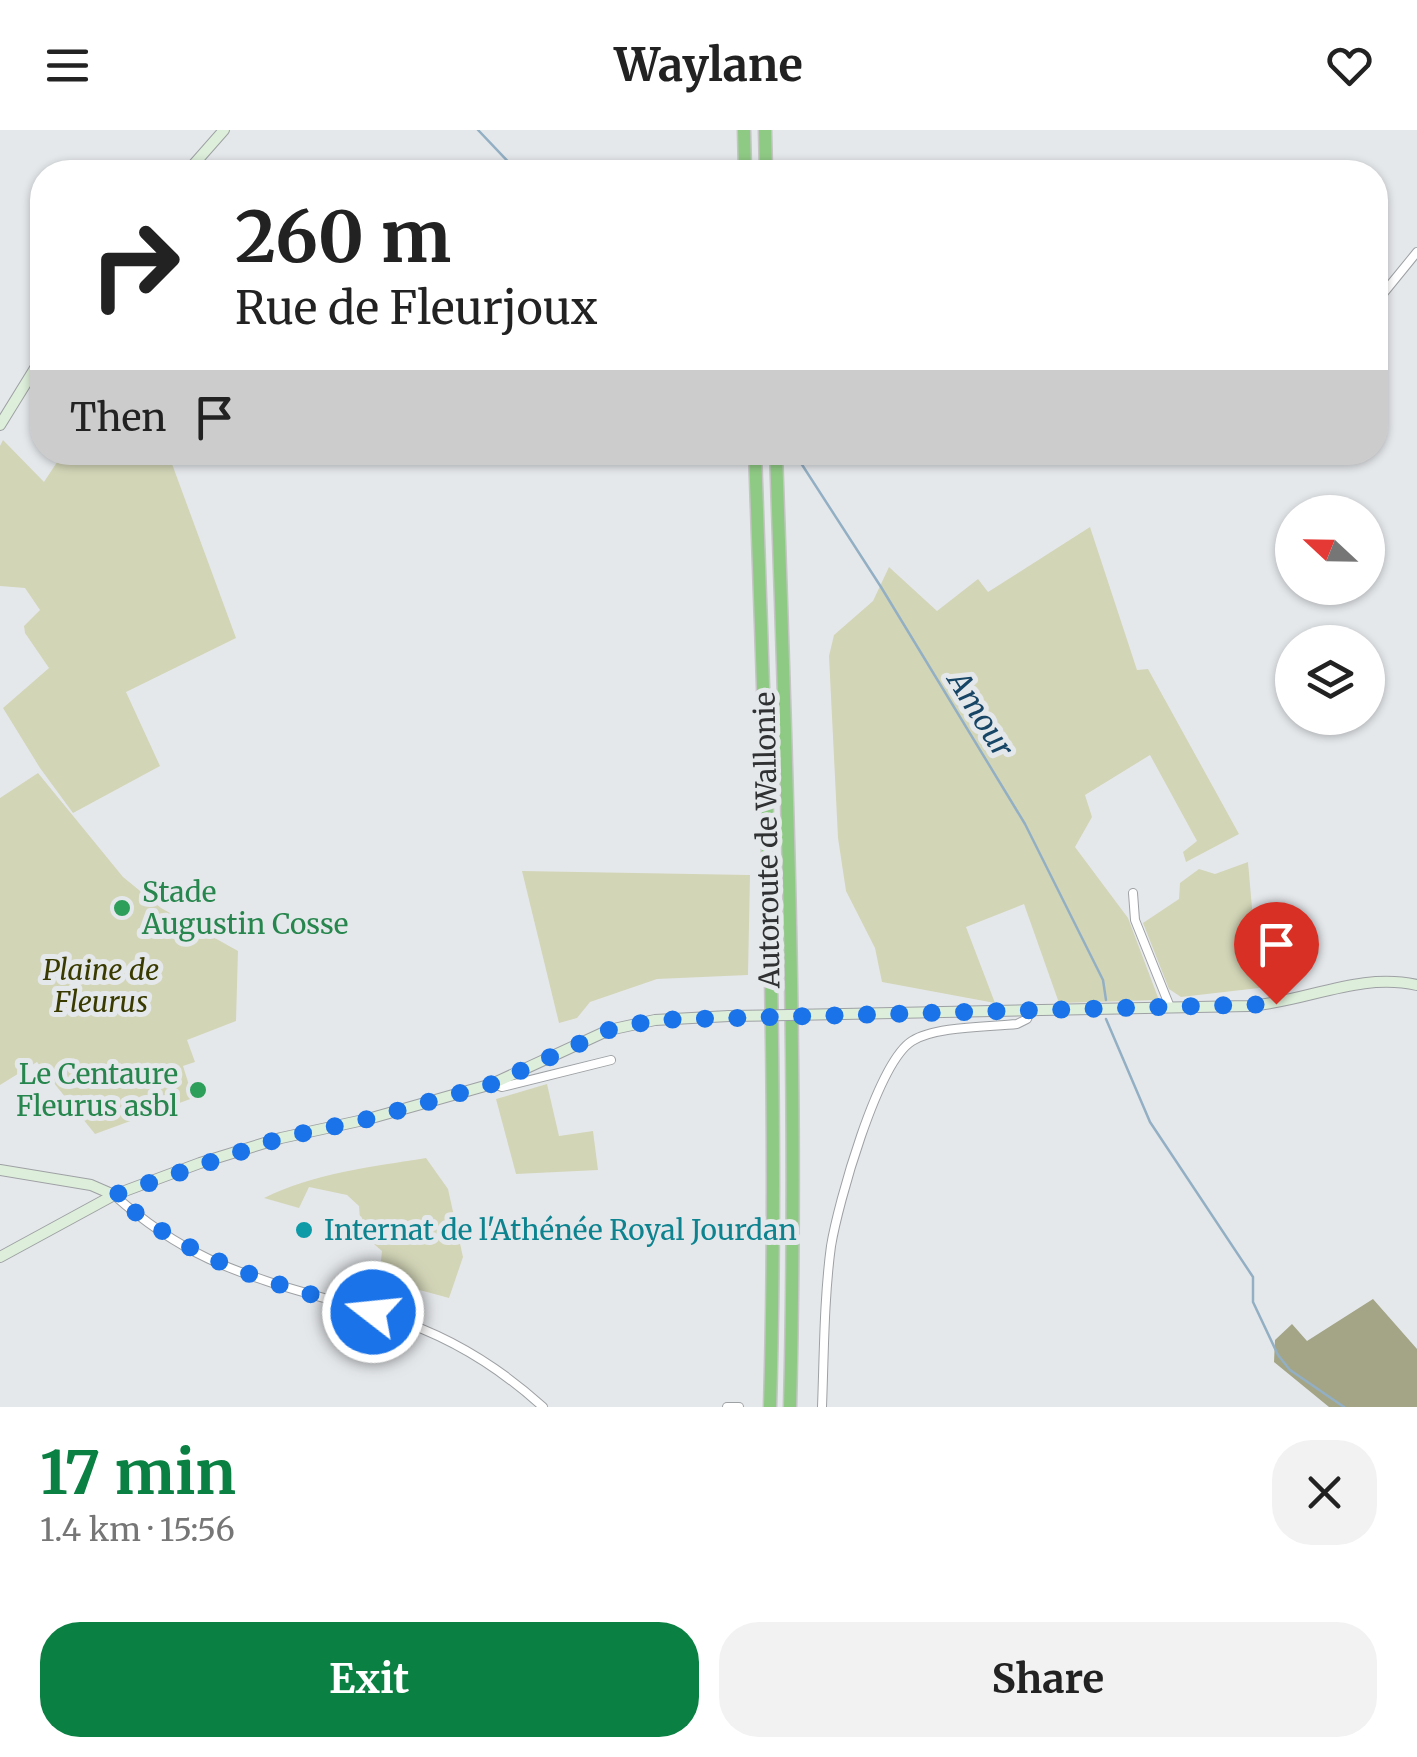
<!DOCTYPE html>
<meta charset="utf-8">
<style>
:root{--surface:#fff;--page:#f2f2f2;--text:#222;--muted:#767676;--accent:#0b8043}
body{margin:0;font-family:Merriweather,serif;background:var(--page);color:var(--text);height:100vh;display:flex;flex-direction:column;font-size:38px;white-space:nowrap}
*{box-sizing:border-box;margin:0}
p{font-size:32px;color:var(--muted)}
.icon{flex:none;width:55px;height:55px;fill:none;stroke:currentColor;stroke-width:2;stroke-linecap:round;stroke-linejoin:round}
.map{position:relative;height:1277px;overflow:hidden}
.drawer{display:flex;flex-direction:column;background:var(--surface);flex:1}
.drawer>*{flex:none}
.banner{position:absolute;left:30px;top:30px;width:1358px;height:305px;border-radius:40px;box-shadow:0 2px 8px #0004;background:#fff;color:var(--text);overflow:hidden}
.needle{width:65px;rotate:292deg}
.fabs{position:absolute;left:1275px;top:365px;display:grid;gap:20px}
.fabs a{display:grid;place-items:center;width:110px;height:110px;border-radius:50%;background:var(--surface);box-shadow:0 2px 8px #0004;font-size:50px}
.pin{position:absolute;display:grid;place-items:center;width:85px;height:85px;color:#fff;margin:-102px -42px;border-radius:50% 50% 50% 0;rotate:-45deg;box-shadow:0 0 10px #0007}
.pin .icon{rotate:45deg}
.me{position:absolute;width:110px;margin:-55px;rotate:286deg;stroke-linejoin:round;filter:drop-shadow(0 0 8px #0008)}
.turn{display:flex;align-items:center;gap:35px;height:210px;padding:0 40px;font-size:45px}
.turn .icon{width:130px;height:130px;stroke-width:2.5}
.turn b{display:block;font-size:70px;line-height:85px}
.then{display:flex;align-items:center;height:95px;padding:0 40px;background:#0003;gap:20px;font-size:38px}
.round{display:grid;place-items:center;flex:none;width:105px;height:105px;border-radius:40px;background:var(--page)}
.overview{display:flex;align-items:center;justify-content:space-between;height:170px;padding:0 40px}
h1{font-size:60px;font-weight:700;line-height:75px;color:var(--accent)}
.button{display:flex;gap:20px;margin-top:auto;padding:20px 40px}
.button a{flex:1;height:115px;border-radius:40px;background:var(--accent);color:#fff;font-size:40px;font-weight:700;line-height:115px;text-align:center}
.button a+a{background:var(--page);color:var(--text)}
header{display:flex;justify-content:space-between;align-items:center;height:130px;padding:0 40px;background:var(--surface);font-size:45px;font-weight:700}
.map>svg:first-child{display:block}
.green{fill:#d3d5b7}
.forest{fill:#a3a586}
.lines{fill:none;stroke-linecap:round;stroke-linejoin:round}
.stream{stroke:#93afc4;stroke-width:2.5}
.street-casing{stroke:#9ea1a4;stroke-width:10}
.secondary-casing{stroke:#9ea1a4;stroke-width:12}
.highway-casing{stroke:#c5c5c6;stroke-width:15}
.street{stroke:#fff;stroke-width:8}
.secondary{stroke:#ddefda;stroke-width:10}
.highway{stroke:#8fca85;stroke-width:12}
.secondary-bridge-casing{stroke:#9ea1a4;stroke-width:12;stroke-linecap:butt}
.secondary-bridge{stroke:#ddefda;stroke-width:10}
.route{stroke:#1a73e8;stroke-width:18;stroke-dasharray:0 32.4}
.leisure-dot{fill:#2e9e5b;stroke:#e5e8eb;stroke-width:4}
.culture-dot{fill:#0f9aa8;stroke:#e5e8eb;stroke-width:4}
.labels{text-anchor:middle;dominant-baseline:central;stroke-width:10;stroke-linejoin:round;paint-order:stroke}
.street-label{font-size:28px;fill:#2f3132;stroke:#e5e8eb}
.leisure-label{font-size:28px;fill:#27864d;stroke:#e5e8eb;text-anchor:start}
.park-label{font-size:28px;font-style:italic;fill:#393a00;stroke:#e5e8eb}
.culture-label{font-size:28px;fill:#0d838f;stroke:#e5e8eb;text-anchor:start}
.water-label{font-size:30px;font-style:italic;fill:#164565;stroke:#e5e8eb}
</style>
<header><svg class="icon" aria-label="menu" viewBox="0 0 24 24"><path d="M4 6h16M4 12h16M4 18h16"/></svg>Waylane<svg class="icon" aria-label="heart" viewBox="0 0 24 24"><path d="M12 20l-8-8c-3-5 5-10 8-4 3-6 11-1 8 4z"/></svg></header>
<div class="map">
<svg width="1417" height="1277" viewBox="0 0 1417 1277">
<rect width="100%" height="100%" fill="#e5e8eb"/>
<g class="green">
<path d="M3 310 44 352 63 323H168L236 508 126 562 160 636 73 683 40 638 3 578 49 538 25 503 24 496 40 480 25 458 0 456V316Z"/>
<path d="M1090 397 1137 540 1148 539 1239 704 1186 732 1183 722 1197 711 1150 625 1085 665 1092 687 1075 717 1128 788 1159 870 1059 873 1024 774 966 797 995 873 882 852 875 818 846 761 838 708 829 526 834 505 873 471 889 437 937 481 978 449 988 462Z"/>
<path d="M38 643 123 747 161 778 238 821 236 891 187 910 195 932 183 936 193 968 95 1004 37 932 0 955V668Z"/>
<path d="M1248 732 1259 858 1181 867 1169 859 1143 793 1179 769 1180 753 1199 739 1215 744Z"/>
<path d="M522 741 750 745 748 845 657 849 590 872 577 888 559 893Z"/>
<path d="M547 954 559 1006 593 1001 598 1040 516 1044 496 969Z"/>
<path d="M426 1028 448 1059 463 1127 449 1168 379 1149 382 1121 361 1103 359 1076 347 1065 309 1057 299 1078 264 1068C315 1043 370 1037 426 1028Z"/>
</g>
<path class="forest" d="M1373 1169 1417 1219V1277H1329L1274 1232 1275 1210 1292 1194 1307 1211Z"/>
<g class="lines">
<g class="stream">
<path d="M478 0 518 42"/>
<path d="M799 330 881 457 1025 694 1103 850 1106 870"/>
<path d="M1106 889 1150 992 1253 1147V1172L1278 1225 1290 1240 1344 1277"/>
</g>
<defs>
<g id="street">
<path d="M1375 168 1382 165 1417 122"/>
<path d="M1133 763 1135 790 1170 877"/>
<path d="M494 954 502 957 611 930"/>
<path d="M114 1065C142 1090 175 1113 209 1129 268 1156 331 1168 392 1188 449 1206 499 1237 543 1277"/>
<path d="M727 1277H739"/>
<path d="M822 1277C824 1224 824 1168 831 1116 838 1074 877 933 912 911 935 896 989 897 1017 894L1027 889 1030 881"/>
</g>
<g id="secondary">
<path d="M187 42 224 0"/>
<path d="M0 295 42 227"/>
<path d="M843 884 1248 876C1306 872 1359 842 1417 855"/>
<path d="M0 1040 91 1055 114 1065"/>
<path d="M0 1127 114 1065 200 1033 281 1008 368 989 492 954 609 900 655 890 729 886"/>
</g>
<g id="highway">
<path d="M744 0 745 42"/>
<path d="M765 0 766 42"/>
<path d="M755 322C766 641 779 959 770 1277"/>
<path d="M776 322C787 641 798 959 790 1277"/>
</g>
</defs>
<use href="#street" class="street-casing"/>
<use href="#secondary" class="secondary-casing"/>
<use href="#highway" class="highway-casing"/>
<use href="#street" class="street"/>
<use href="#secondary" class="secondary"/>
<use href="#highway" class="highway"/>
<defs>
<path id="secondary-bridge" d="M729 886 843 884"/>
</defs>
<use href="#secondary-bridge" class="secondary-bridge-casing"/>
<use href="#secondary-bridge" class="secondary-bridge"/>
</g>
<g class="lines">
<path class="route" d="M373 1182C274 1154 194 1134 114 1065L281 1008 368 989 492 954 609 900 655 890 1276 874"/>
</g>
<g class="leisure-dot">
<circle cx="122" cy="778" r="10"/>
<circle cx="198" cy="960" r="10"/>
</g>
<circle class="culture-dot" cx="304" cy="1100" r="10"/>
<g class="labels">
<g class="street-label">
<text transform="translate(767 710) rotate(-91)">Autoroute de Wallonie</text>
</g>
<g class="leisure-label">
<text x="142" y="762">Stade<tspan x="142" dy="32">Augustin Cosse</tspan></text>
<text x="178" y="944" text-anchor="end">Le Centaure<tspan x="178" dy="32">Fleurus asbl</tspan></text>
</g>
<g class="park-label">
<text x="101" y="840">Plaine de<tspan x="101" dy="32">Fleurus</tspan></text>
</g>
<g class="culture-label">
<text x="324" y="1100">Internat de l'Athénée Royal Jourdan</text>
</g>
<g class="water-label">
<text transform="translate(981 584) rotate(58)">Amour</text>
</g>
</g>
</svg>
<div class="fabs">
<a><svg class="needle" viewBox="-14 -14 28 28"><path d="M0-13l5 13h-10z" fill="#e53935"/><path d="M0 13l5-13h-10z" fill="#767676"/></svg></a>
<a><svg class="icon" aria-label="layers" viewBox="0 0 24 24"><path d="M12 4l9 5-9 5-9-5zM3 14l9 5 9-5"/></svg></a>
</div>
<div class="pin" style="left:1276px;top:874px;background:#d93025"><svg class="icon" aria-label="arrive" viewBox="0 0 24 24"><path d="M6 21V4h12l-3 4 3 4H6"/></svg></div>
<svg class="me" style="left:373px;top:1182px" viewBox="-20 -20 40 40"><circle r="17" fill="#1a73e8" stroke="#fff" stroke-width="3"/><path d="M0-11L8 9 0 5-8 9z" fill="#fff"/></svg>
<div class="banner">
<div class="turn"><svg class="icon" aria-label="right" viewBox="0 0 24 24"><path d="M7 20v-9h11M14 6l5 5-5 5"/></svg><div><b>260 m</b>Rue de Fleurjoux</div></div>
<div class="then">Then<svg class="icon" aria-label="arrive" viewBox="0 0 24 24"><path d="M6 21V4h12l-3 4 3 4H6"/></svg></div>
</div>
</div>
<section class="drawer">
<div class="overview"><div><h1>17 min</h1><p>1.4 km · 15:56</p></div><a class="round"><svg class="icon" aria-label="close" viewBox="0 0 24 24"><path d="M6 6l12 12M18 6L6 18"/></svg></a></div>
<div class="button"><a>Exit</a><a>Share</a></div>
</section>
